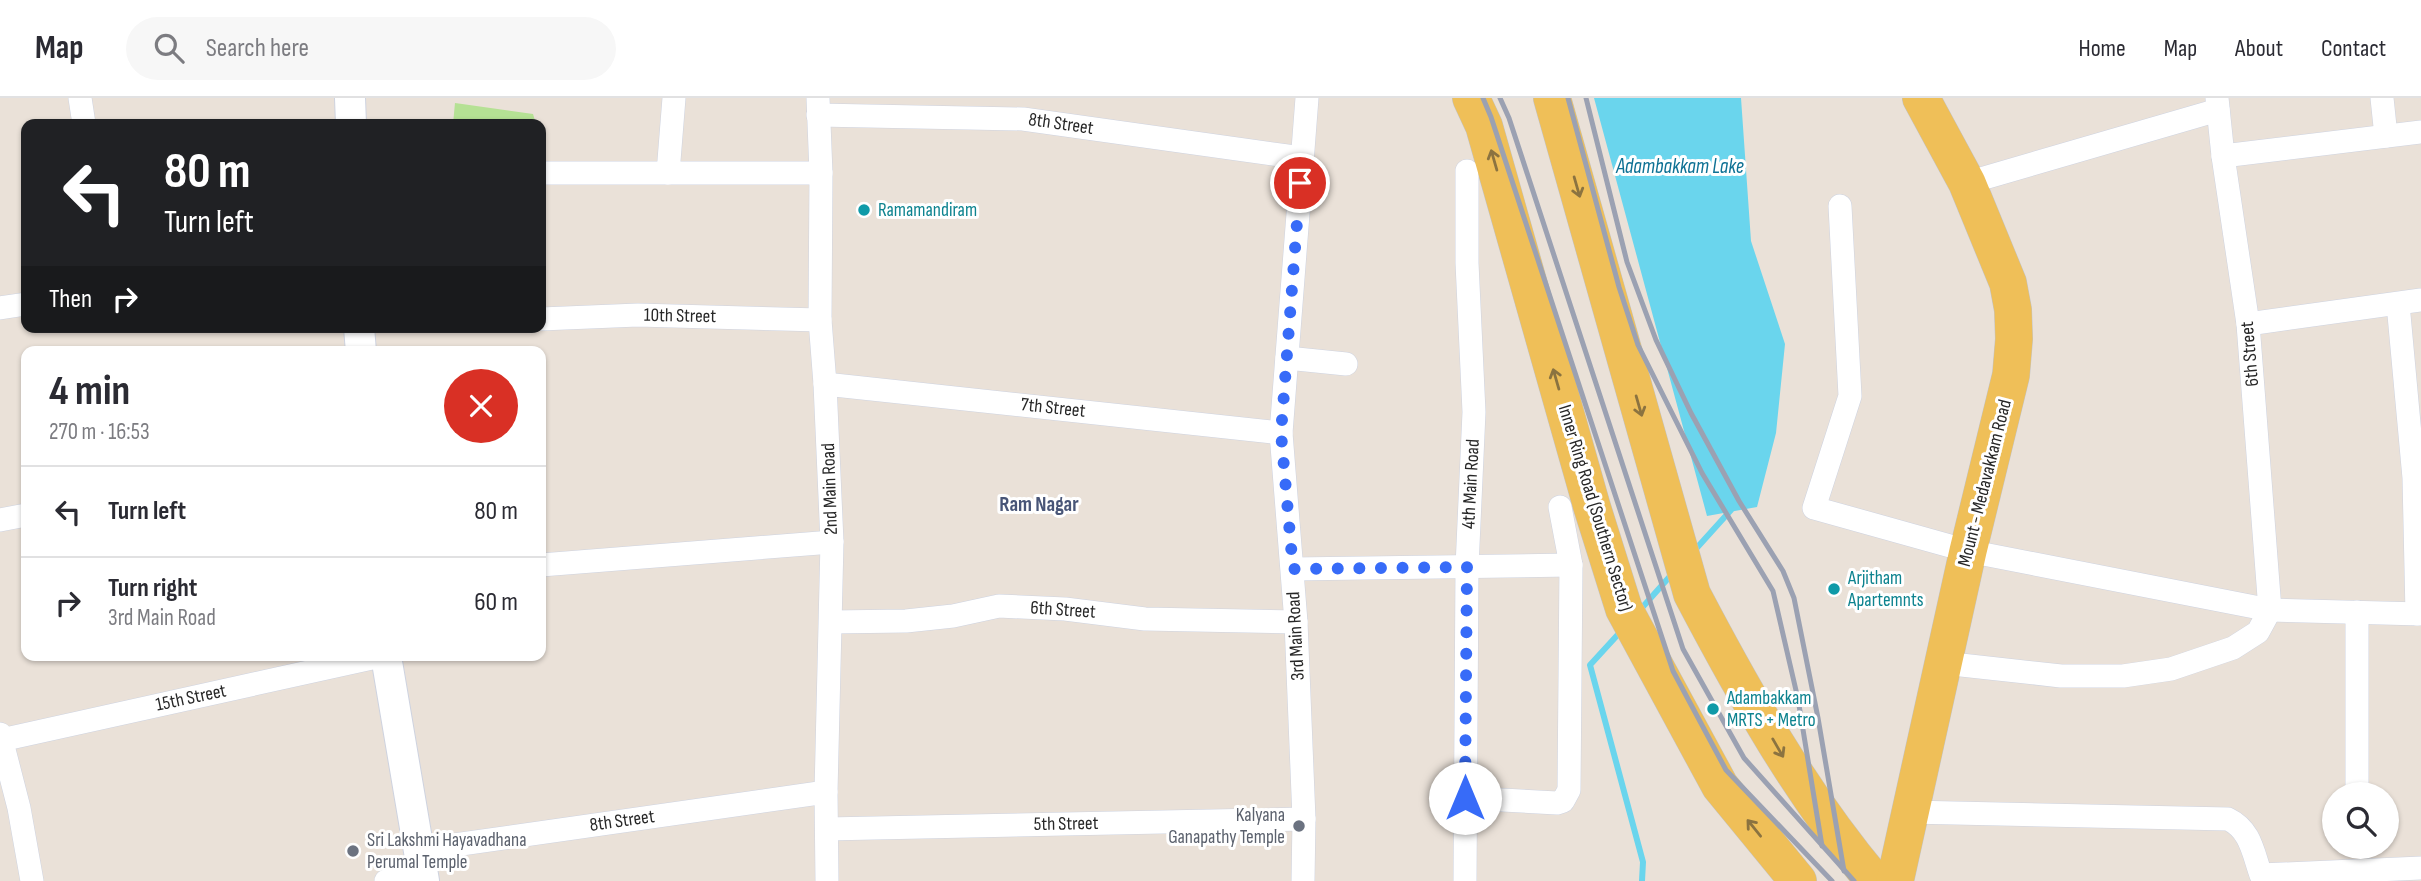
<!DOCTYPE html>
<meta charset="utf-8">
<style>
:root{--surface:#fff;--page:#f7f7f7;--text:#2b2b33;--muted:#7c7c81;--line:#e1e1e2}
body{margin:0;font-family:"Sofia Sans Condensed",sans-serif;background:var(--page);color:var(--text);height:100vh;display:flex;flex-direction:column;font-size:26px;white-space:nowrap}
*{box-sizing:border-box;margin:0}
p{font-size:23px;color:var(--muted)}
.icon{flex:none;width:38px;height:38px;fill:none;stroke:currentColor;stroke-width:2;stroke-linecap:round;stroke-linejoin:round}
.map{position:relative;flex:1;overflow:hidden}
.details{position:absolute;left:21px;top:248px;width:525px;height:315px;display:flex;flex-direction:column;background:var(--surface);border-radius:14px;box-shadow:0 2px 5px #0004}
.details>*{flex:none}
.banner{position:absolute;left:21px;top:21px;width:525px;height:214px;border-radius:14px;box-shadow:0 2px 5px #0004;background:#202124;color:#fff;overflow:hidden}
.controls{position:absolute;left:2322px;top:684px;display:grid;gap:14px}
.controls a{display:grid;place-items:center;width:77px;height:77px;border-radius:50%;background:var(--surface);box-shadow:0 2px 5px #0004;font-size:35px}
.pin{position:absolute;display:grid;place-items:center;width:60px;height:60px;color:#fff;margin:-30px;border:4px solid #fff;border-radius:50%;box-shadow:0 2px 7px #0007}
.me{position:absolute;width:77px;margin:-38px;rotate:0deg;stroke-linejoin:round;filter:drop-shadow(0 0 5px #0008)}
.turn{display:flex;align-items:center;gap:24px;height:147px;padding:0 28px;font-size:32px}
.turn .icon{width:91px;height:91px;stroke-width:2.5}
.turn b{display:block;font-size:49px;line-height:60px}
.then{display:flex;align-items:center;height:66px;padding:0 28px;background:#0003;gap:14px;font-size:26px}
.round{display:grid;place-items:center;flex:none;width:74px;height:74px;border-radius:37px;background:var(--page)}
.head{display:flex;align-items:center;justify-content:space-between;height:119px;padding:0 28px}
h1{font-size:42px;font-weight:700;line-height:52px}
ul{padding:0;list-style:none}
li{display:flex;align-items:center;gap:21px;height:91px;padding:0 28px;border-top:2px solid var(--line)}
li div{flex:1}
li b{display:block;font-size:26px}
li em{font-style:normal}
header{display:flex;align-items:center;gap:42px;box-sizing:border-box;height:98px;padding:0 35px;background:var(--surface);border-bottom:2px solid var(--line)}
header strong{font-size:33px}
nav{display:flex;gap:38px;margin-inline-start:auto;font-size:24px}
.search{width:490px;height:63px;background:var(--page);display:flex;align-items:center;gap:18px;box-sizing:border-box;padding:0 24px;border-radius:38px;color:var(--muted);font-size:26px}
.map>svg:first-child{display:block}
.green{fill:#b5e194}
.water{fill:#6ad5ed}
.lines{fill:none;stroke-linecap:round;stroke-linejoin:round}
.stream{stroke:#6ad5ed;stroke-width:6}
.minor-casing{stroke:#ced3e0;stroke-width:24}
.tertiary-casing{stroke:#ced3e0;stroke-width:32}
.primary-casing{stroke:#c3c3c3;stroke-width:38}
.minor{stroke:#fff;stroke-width:23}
.tertiary{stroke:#fff;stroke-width:30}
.primary{stroke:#efbf58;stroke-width:37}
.rail{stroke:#9ba1b2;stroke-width:5}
.oneway{stroke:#8b7340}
.route{stroke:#376bf8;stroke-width:12;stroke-dasharray:0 21.6}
.culture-dot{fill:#0f9aa8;stroke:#fff;stroke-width:2.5}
.worship-dot{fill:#6b7280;stroke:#fff;stroke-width:2.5}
.labels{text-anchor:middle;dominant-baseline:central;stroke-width:6;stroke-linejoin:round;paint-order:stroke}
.street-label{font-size:19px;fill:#272727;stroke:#fff}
.culture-label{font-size:19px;fill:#0d838f;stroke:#fff;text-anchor:start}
.worship-label{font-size:19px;fill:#5b616d;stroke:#fff;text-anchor:end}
.water-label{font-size:21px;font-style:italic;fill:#0e7194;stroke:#fff}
.neighbourhood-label{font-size:21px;font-weight:bold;fill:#485577;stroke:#fff}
</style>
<header>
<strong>Map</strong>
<div class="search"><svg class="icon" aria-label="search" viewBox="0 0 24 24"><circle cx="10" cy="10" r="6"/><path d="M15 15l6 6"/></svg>Search here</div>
<nav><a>Home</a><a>Map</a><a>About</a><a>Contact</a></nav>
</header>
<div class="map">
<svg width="2421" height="783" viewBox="0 0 2421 783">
<rect width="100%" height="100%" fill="#eae1d8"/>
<path class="green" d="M455 5 533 16 536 26H453Z"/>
<path class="water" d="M1594 0H1741L1751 143 1785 246 1776 335 1757 409 1707 418Z"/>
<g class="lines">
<g class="stream">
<path d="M1694 453 1731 412 1730 408"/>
<path d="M1640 512 1672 476"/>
<path d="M1623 531 1590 567 1643 764 1642 783"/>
</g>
<defs>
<g id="minor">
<path d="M80 0 84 26"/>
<path d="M818 0 821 75 820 222 825 286 832 444 826 694 827 783"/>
<path d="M2382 0 2386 38"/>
<path d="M818 17 1023 21 1302 60"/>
<path d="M2223 58 2421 34"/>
<path d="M541 75H821"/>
<path d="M668 75 674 0"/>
<path d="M1967 85 2218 12"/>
<path d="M1840 108 1850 298 1814 410 1968 453 2270 512 2421 516"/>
<path d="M2398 206 2414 380 2417 516"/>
<path d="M0 210 26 206"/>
<path d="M541 221 638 217 820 222"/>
<path d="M2248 226 2421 202"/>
<path d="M1287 260 1346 266"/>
<path d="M825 286 1281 335"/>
<path d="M0 422 26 417"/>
<path d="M541 467 832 444"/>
<path d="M1293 471 1571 467"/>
<path d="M2357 514V688"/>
<path d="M831 524 906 523 953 518 999 508 1065 511 1145 521 1296 524"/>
<path d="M1943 565 2061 578H2123L2171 571 2233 550 2258 534 2270 512 2248 226 2223 58 2217 0"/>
<path d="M0 636 19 710 32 783"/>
<path d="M1 642 381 558"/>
<path d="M1465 700 1557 705 1563 703 1569 692 1571 467 1560 409"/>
<path d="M1909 714 2228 721C2251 732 2253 755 2261 777L2421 770"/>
<path d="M827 731 1304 721"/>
<path d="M419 752 826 694"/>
<path d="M386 783 423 776"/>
<path d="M1303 783 1304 721 1296 524 1281 335 1307 0"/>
<path d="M1465 783 1467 469 1474 314 1467 165V73"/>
</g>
<g id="tertiary">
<path d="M350 0 351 26"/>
<path d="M359 229 361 254"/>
<path d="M386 558 424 783"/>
</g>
<g id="primary">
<path d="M1471 0 1484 28 1592 409 1624 511 1720 688 1798 783"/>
<path d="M1552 0 1692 496C1745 597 1801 696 1874 783"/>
<path d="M1895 783 1968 453 2011 277 2014 241 2013 212 2008 185 1967 85 1921 0"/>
</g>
</defs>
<use href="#minor" class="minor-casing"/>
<use href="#tertiary" class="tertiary-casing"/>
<use href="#primary" class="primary-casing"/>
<use href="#minor" class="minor"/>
<use href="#tertiary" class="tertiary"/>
<use href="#primary" class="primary"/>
<g class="rail">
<path d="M1483 0 1491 19 1673 573 1726 672 1832 783"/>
<path d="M1500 0 1509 20 1683 551 1744 660 1854 783"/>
<path d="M1568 0 1619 189 1638 247 1702 375 1773 493 1798 601 1822 748"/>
<path d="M1586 0 1627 164 1656 242 1691 315 1739 403 1783 473 1794 500 1818 620 1844 773"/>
</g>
</g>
<defs><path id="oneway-shaft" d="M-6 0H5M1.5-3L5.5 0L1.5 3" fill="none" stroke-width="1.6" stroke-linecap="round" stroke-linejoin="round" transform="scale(1.75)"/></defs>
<g class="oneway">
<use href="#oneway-shaft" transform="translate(1494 62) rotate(-106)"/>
<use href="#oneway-shaft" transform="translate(1577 89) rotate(74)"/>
<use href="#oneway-shaft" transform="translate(1556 281) rotate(-106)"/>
<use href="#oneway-shaft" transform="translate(1639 308) rotate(74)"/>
<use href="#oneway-shaft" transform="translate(1778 650) rotate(60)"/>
<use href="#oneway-shaft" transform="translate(1754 730) rotate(-129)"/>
</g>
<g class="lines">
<path class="route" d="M1300 85 1281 335 1293 471 1467 469 1465 700"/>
</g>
<g class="culture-dot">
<circle cx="864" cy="112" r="7"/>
<circle cx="1834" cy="491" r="7"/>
<circle cx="1713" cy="611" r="7"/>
</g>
<g class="worship-dot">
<circle cx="1299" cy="728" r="7"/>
<circle cx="353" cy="753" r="7"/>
</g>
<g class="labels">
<g class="street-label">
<text transform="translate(1061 26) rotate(8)">8th Street</text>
<text transform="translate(680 218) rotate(1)">10th Street</text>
<text transform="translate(2250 256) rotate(-95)">6th Street</text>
<text transform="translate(1053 310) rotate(6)">7th Street</text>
<text transform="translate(1985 385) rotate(-76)">Mount - Medavakkam Road</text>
<text transform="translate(1471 386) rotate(-87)">4th Main Road</text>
<text transform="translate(830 391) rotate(-92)">2nd Main Road</text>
<text transform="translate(1595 410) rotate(73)">Inner Ring Road (Southern Sector)</text>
<text transform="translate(1063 512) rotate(4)">6th Street</text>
<text transform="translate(1296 538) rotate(-93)">3rd Main Road</text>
<text transform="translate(191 600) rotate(-12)">15th Street</text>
<text transform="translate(622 723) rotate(-8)">8th Street</text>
<text transform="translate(1066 726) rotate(-1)">5th Street</text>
</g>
<g class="culture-label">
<text x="878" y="112">Ramamandiram</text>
<text x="1848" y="480">Arjitham<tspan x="1848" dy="22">Apartemnts</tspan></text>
<text x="1727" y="600">Adambakkam<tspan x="1727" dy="22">MRTS + Metro</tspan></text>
</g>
<g class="worship-label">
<text x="1285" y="717">Kalyana<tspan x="1285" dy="22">Ganapathy Temple</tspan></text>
<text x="367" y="742" text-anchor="start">Sri Lakshmi Hayavadhana<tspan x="367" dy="22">Perumal Temple</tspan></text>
</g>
<g class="water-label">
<text x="1680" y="68">Adambakkam Lake</text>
</g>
<g class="neighbourhood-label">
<text x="1039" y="406">Ram Nagar</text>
</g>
</g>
</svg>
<div class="controls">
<a><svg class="icon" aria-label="search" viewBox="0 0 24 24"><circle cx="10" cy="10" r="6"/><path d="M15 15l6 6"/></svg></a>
</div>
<div class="pin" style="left:1300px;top:85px;background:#d93025"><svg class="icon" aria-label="arrive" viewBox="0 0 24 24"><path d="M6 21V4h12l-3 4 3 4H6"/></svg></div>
<svg class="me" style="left:1465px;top:700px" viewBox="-20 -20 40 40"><circle r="19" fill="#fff"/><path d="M0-13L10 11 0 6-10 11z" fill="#376bf8"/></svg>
<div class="banner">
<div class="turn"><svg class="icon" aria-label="left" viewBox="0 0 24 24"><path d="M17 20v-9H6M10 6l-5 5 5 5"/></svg><div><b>80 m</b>Turn left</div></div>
<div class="then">Then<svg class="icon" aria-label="right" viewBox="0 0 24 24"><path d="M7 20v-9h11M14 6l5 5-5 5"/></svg></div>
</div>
<section class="details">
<div class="head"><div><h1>4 min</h1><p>270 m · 16:53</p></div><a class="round" style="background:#d93025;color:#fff"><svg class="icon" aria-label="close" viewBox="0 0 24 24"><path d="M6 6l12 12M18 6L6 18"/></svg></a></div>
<ul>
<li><svg class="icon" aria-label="left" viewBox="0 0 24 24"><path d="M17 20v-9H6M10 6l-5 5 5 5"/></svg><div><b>Turn left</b></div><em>80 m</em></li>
<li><svg class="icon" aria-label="right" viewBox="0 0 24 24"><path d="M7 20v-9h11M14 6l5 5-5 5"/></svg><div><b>Turn right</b><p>3rd Main Road</p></div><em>60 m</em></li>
</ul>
</section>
</div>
